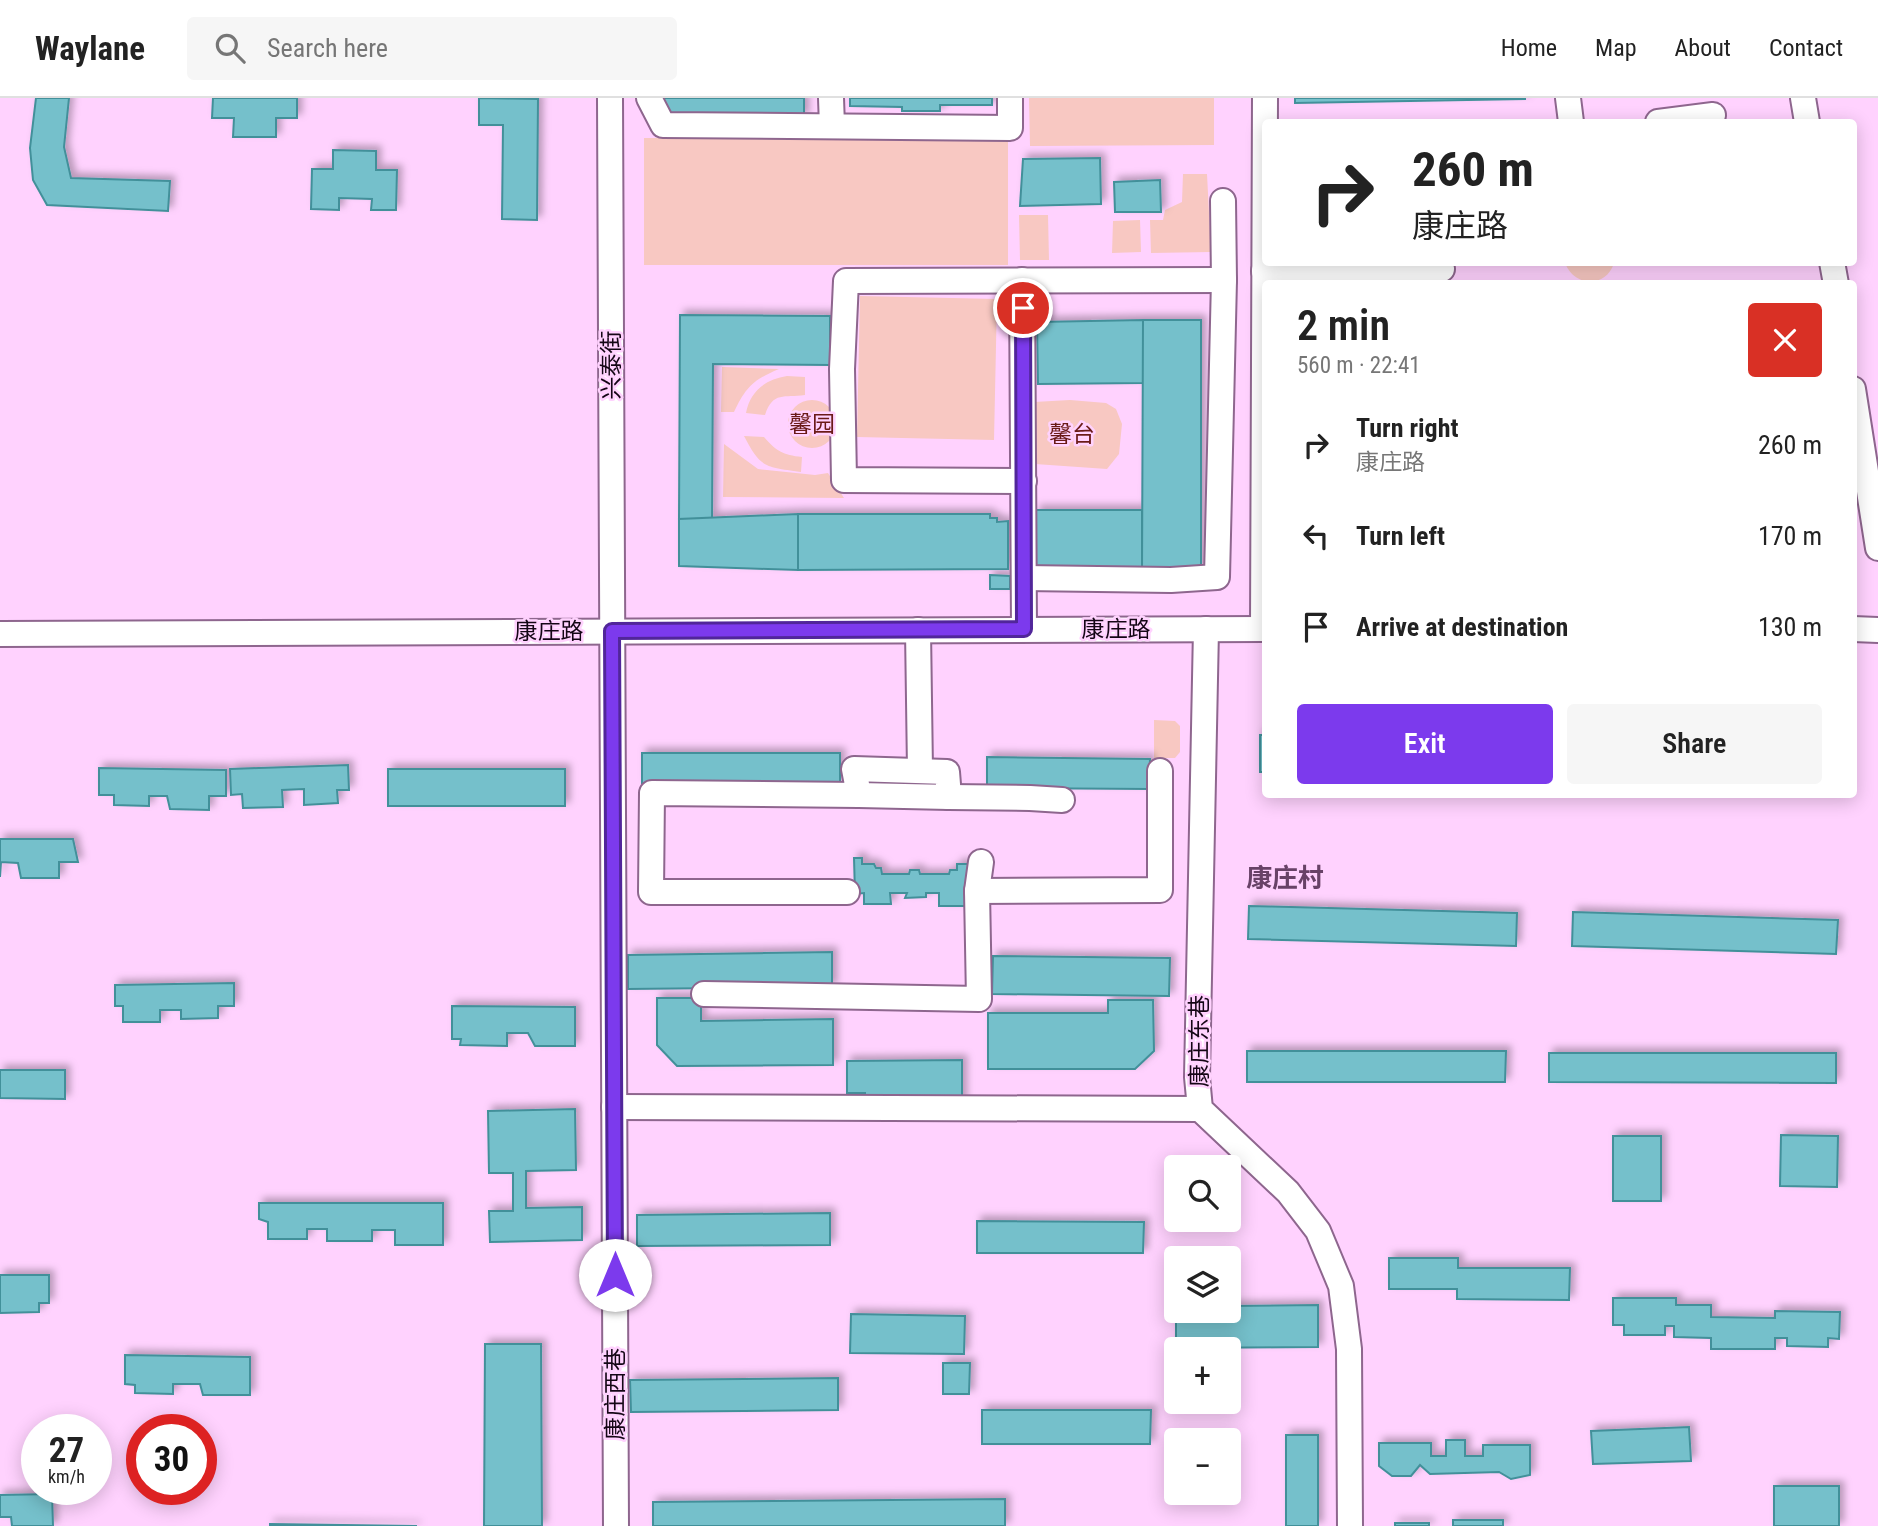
<!DOCTYPE html>
<meta charset="utf-8">
<style>
:root{--surface:#fff;--page:#f6f6f6;--text:#222;--muted:#767676;--line:#e0e0e0;--accent:#7c3aed}
body{margin:0;font-family:"Roboto Condensed","Noto Sans SC",sans-serif;background:var(--page);color:var(--text);height:100vh;display:flex;flex-direction:column;font-size:26px;white-space:nowrap}
*{box-sizing:border-box;margin:0}
p{font-size:23px;color:var(--muted)}
.icon{flex:none;width:38px;height:38px;fill:none;stroke:currentColor;stroke-width:2;stroke-linecap:round;stroke-linejoin:round}
.map{position:relative;flex:1;overflow:hidden}
.panel{position:absolute;left:1262px;top:182px;width:595px;height:518px;display:flex;flex-direction:column;background:var(--surface);border-radius:7px;box-shadow:0 4px 18px #0003}
.panel>*{flex:none}
.top-card{position:absolute;left:1262px;top:21px;width:595px;height:147px;border-radius:7px;box-shadow:0 4px 18px #0003;background:#fff;color:var(--text);overflow:hidden}
.controls{position:absolute;left:1164px;top:1057px;display:grid;gap:14px}
.controls a{display:grid;place-items:center;width:77px;height:77px;border-radius:7px;background:var(--surface);box-shadow:0 4px 18px #0003;font-size:35px}
.speed{position:absolute;left:21px;top:1316px;display:flex;gap:14px;font-size:35px;font-weight:700;text-align:center}
.speed>*{display:grid;place-content:center;width:91px;height:91px;border-radius:50%;background:var(--surface);box-shadow:0 4px 18px #0003;line-height:1}
.speed small{font-size:18px;font-weight:400}
.speed .limit{border:10px solid #d22;background:#fff;color:#111}
.pin{position:absolute;display:grid;place-items:center;width:60px;height:60px;color:#fff;margin:-30px;border:4px solid #fff;border-radius:50%;box-shadow:0 2px 7px #0007}
.me{position:absolute;width:77px;margin:-38px;rotate:0deg;stroke-linejoin:round;filter:drop-shadow(0 0 5px #0008)}
.turn{display:flex;align-items:center;gap:24px;height:147px;padding:0 35px;font-size:32px}
.turn .icon{width:91px;height:91px;stroke-width:2.5}
.turn b{display:block;font-size:49px;line-height:60px}
.round{display:grid;place-items:center;flex:none;width:74px;height:74px;border-radius:7px;background:var(--page)}
.overview{display:flex;align-items:center;justify-content:space-between;height:119px;padding:0 35px}
h1{font-size:42px;font-weight:600;line-height:52px}
.cta{display:flex;gap:14px;margin-top:auto;padding:14px 35px}
.cta a{flex:1;height:80px;border-radius:7px;background:var(--accent);color:#fff;font-size:28px;font-weight:600;line-height:80px;text-align:center}
.cta a+a{background:var(--page);color:var(--text)}
ul{padding:0;list-style:none}
li{display:flex;align-items:center;gap:21px;height:91px;padding:0 35px}
li div{flex:1}
li b{display:block;font-size:26px}
li em{font-style:normal}
header{display:flex;align-items:center;gap:42px;box-sizing:border-box;height:98px;padding:0 35px;background:var(--surface);border-bottom:2px solid var(--line)}
header strong{font-size:33px}
nav{display:flex;gap:38px;margin-inline-start:auto;font-size:24px}
.search{width:490px;height:63px;background:var(--page);display:flex;align-items:center;gap:18px;box-sizing:border-box;padding:0 24px;border-radius:7px;color:var(--muted);font-size:26px}
.map>svg:first-child{display:block}
.green{fill:#f8c8c2}
.building{fill:#74c0cb;stroke:#43909a;stroke-width:2;filter:url(#shadow)}
.lines{fill:none;stroke-linecap:round;stroke-linejoin:round}
.minor-casing{stroke:#8e668e;stroke-width:28}
.minor{stroke:#fff;stroke-width:24}
.route-casing{stroke:#51269a;stroke-width:18}
.route{stroke:#7c3aed;stroke-width:12}
.labels{text-anchor:middle;dominant-baseline:central;stroke-width:5;stroke-linejoin:round;paint-order:stroke}
.street-label{font-size:23px;fill:#140615;stroke:#ffd2fe}
.park-label{font-size:23px;fill:#6a1a17;stroke:#ffd2fe}
.quarter-label{font-size:26px;font-weight:bold;fill:#684267;stroke:#ffd2fe}
</style>
<header>
<strong>Waylane</strong>
<div class="search"><svg class="icon" aria-label="search" viewBox="0 0 24 24"><circle cx="10" cy="10" r="6"/><path d="M15 15l6 6"/></svg>Search here</div>
<nav><a>Home</a><a>Map</a><a>About</a><a>Contact</a></nav>
</header>
<div class="map">
<svg width="1878" height="1428" viewBox="0 0 1878 1428">
<defs>
<filter id="shadow"><feDropShadow dx="4.5" dy="-4.5" stdDeviation="3.5" flood-color="#0004"/></filter>
</defs>
<rect width="100%" height="100%" fill="#ffd2fe"/>
<g class="green">
<path d="M1029 0H1214V47L1030 48Z"/>
<path d="M1008 39V167H644V40Z"/>
<path d="M1183 76H1207L1211 154 1151 155 1150 122H1163L1165 112 1182 104Z"/>
<path d="M1019 117H1048L1049 162H1020Z"/>
<path d="M1140 122 1141 154 1112 155 1113 123Z"/>
<path d="M1565 165H1614C1606 190 1575 190 1565 165Z"/>
<path d="M860 198 997 201 994 342 857 339Z"/>
<path d="M722 269 779 271C753 282 746 289 734 314H721Z"/>
<path d="M787 278 805 279V297C784 300 773 293 765 317L746 315C750 293 766 281 787 278Z"/>
<path d="M1070 302 1106 305 1116 311 1122 326 1119 356 1107 371 1035 366 1034 304Z"/>
<circle cx="812" cy="326" r="24"/>
<path d="M744 338 764 339C776 353 783 357 802 359L801 374C766 369 761 371 744 338Z"/>
<path d="M724 346 758 371 815 377 828 375 844 400 723 399Z"/>
<path d="M1154 622 1175 623 1180 628V654L1175 660H1154Z"/>
</g>
<g class="building">
<path d="M36 0H69L64 49 71 80 170 83 168 113 47 107 33 82 30 50Z"/>
<path d="M213 0H297V20H276V39H233L234 20H212Z"/>
<path d="M479 0 538 1 537 122 502 121 503 27H479Z"/>
<path d="M664 0H804V19L664 18Z"/>
<path d="M850 0H992V7H940V13H902V9L850 8Z"/>
<path d="M1295 0H1525V1L1295 5Z"/>
<path d="M333 52 376 53V72H397L396 112H371L372 101 339 100V112L311 111 312 71H333Z"/>
<path d="M1100 60 1101 106 1020 108 1023 61Z"/>
<path d="M1160 82 1161 114H1115L1114 84Z"/>
<path d="M680 217 830 218V267L713 266 712 421H679Z"/>
<path d="M1143 222V285L1038 286 1037 224Z"/>
<path d="M1143 222H1201V474H1142Z"/>
<path d="M1036 412H1142V474L1036 480Z"/>
<path d="M798 416H990V420H997V424L1008 423V471L798 472Z"/>
<path d="M798 416V472L679 468V421Z"/>
<path d="M990 477 1010 478V491H990Z"/>
<rect x="1260" y="637" width="5" height="37"/>
<rect x="642" y="655" width="198" height="30"/>
<path d="M987 659 1150 661 1149 691 987 690Z"/>
<path d="M348 667 349 692H337L338 705 304 707V691L282 692 283 709 243 710 242 696 231 697 230 671Z"/>
<path d="M99 670 226 672V698H209V712L170 711 167 698H149V708L114 707V697H99Z"/>
<rect x="388" y="671" width="177" height="37"/>
<path d="M0 741H73L78 764H59V780H21L18 765 1 764 0 779Z"/>
<path d="M854 760H862V766H874L876 770H881L882 776H909L910 772H919L920 776H949L950 772H957V766H968L970 808H939V795H926V799L905 800 907 795H890L891 806H864V795L855 796Z"/>
<path d="M1249 808 1517 815 1516 848 1248 841Z"/>
<path d="M1573 814 1838 822 1836 856 1572 848Z"/>
<path d="M832 854V889L628 891V857Z"/>
<path d="M993 858 1170 860 1169 898 992 896Z"/>
<path d="M234 885V908H218V920L181 921V912H160V924H123V908H115V887Z"/>
<path d="M657 900H701V923L833 921V967L677 968 657 947Z"/>
<path d="M1108 902H1153L1154 953 1135 971H988V915H1108Z"/>
<path d="M452 908 575 909V948H535L528 935H507V948L460 947 461 941H452Z"/>
<path d="M1247 953H1506L1505 984H1247Z"/>
<path d="M1549 955H1836V985L1549 984Z"/>
<path d="M962 962V1008H899V997H883V1005H865V995H847V963Z"/>
<path d="M0 972H65V1001L0 1000Z"/>
<path d="M575 1011 576 1072 526 1073V1110L582 1109V1142L490 1144 489 1113H513V1075H489L488 1013Z"/>
<path d="M1781 1037 1838 1038 1837 1089 1780 1088Z"/>
<rect x="1613" y="1038" width="48" height="65"/>
<path d="M259 1105H443V1147H395V1132H372V1143H327V1131H307V1141H268V1124L259 1121Z"/>
<path d="M830 1115V1147L637 1148V1117Z"/>
<path d="M977 1123 1144 1124 1143 1155H977Z"/>
<path d="M1389 1160H1458V1170H1570L1569 1202 1457 1201V1191H1389Z"/>
<path d="M0 1177H49V1205H39V1214L0 1215Z"/>
<path d="M1613 1200H1676V1207H1711V1219L1775 1220V1213L1840 1214 1839 1241 1828 1240V1249L1787 1248V1240H1775V1251H1711V1240L1674 1239V1228H1665V1237H1624V1227H1613Z"/>
<path d="M1318 1207V1249L1176 1250V1213H1228V1208Z"/>
<path d="M851 1216 965 1218 964 1256 850 1255Z"/>
<path d="M485 1246H541L542 1428H484Z"/>
<path d="M125 1257 250 1259V1297H203L200 1286H173V1296L135 1295V1287L125 1286Z"/>
<path d="M943 1265H970L969 1296H943Z"/>
<path d="M838 1280V1312L631 1314 630 1282Z"/>
<path d="M982 1312H1151L1150 1346H982Z"/>
<path d="M1689 1329 1691 1363 1593 1366 1591 1333Z"/>
<rect x="1286" y="1337" width="32" height="91"/>
<path d="M1446 1342H1465V1358H1483V1347H1530V1377L1511 1381 1499 1374 1430 1376 1420 1367 1411 1378H1392L1379 1368V1345H1431V1358H1446Z"/>
<rect x="1774" y="1388" width="65" height="40"/>
<path d="M52 1396 53 1428H12L11 1419H0V1397Z"/>
<path d="M1005 1401V1428H653V1404Z"/>
<rect x="1453" y="1422" width="50" height="6"/>
<rect x="1395" y="1425" width="34" height="3"/>
<path d="M270 1426 417 1428H270Z"/>
</g>
<g class="lines">
<defs>
<g id="minor">
<path d="M610 0 616 1428"/>
<path d="M649 0 663 27 1010 30V0"/>
<path d="M831 0 832 28"/>
<path d="M1568 0 1571 24"/>
<path d="M1803 0 1807 24"/>
<path d="M1658 24 1713 17"/>
<path d="M1832 164 1836 186"/>
<path d="M1264 173 1442 171"/>
<path d="M1022 182 1024 531"/>
<path d="M1853 291 1878 450"/>
<path d="M1024 383 844 382 842 271 846 183 1224 182"/>
<path d="M1024 480 1171 482 1217 479 1224 182 1223 103"/>
<path d="M1206 531 1197 979 1200 1011 1288 1094 1318 1133 1341 1188 1349 1251 1350 1428"/>
<path d="M1263 531 1265 0"/>
<path d="M1853 531 1878 532"/>
<path d="M918 532 920 672"/>
<path d="M0 536 1265 531"/>
<path d="M949 699 1030 700 1062 702"/>
<path d="M977 793 1160 792V673"/>
<path d="M847 794H651L652 695 859 697 854 671 947 674 949 699 859 697"/>
<path d="M704 896 979 901 977 793 981 764"/>
<path d="M614 1009 1200 1011"/>
</g>
</defs>
<use href="#minor" class="minor-casing"/>
<use href="#minor" class="minor"/>
</g>
<g class="lines">
<defs>
<path id="route" d="M615 1177 612 533 1024 531 1023 210"/>
</defs>
<use href="#route" class="route-casing"/>
<use href="#route" class="route"/>
</g>
<g class="labels">
<g class="street-label">
<text transform="translate(611 267) rotate(-90)">兴泰街</text>
<text x="1116" y="531">康庄路</text>
<text x="549" y="533">康庄路</text>
<text transform="translate(1199 943) rotate(-90)">康庄东巷</text>
<text transform="translate(615 1296) rotate(-90)">康庄西巷</text>
</g>
<g class="park-label">
<text x="812" y="326">馨园</text>
<text x="1072" y="336">馨台</text>
</g>
<g class="quarter-label">
<text x="1285" y="780">康庄村</text>
</g>
</g>
</svg>
<div class="controls">
<a><svg class="icon" aria-label="search" viewBox="0 0 24 24"><circle cx="10" cy="10" r="6"/><path d="M15 15l6 6"/></svg></a>
<a><svg class="icon" aria-label="layers" viewBox="0 0 24 24"><path d="M12 4l9 5-9 5-9-5zM3 14l9 5 9-5"/></svg></a>
<a>+</a>
<a>−</a>
</div>
<div class="speed"><div>27<small>km/h</small></div><div class="limit">30</div></div>
<div class="pin" style="left:1023px;top:210px;background:#d93025"><svg class="icon" aria-label="arrive" viewBox="0 0 24 24"><path d="M6 21V4h12l-3 4 3 4H6"/></svg></div>
<svg class="me" style="left:615px;top:1177px" viewBox="-20 -20 40 40"><circle r="19" fill="#fff"/><path d="M0-13L10 11 0 6-10 11z" fill="#7c3aed"/></svg>
<div class="top-card">
<div class="turn"><svg class="icon" aria-label="right" viewBox="0 0 24 24"><path d="M7 20v-9h11M14 6l5 5-5 5"/></svg><div><b>260 m</b>康庄路</div></div>
</div>
<section class="panel">
<div class="overview"><div><h1>2 min</h1><p>560 m · 22:41</p></div><a class="round" style="background:#d93025;color:#fff"><svg class="icon" aria-label="close" viewBox="0 0 24 24"><path d="M6 6l12 12M18 6L6 18"/></svg></a></div>
<ul>
<li><svg class="icon" aria-label="right" viewBox="0 0 24 24"><path d="M7 20v-9h11M14 6l5 5-5 5"/></svg><div><b>Turn right</b><p>康庄路</p></div><em>260 m</em></li>
<li><svg class="icon" aria-label="left" viewBox="0 0 24 24"><path d="M17 20v-9H6M10 6l-5 5 5 5"/></svg><div><b>Turn left</b></div><em>170 m</em></li>
<li><svg class="icon" aria-label="arrive" viewBox="0 0 24 24"><path d="M6 21V4h12l-3 4 3 4H6"/></svg><div><b>Arrive at destination</b></div><em>130 m</em></li>
</ul>
<div class="cta"><a>Exit</a><a>Share</a></div>
</section>
</div>
